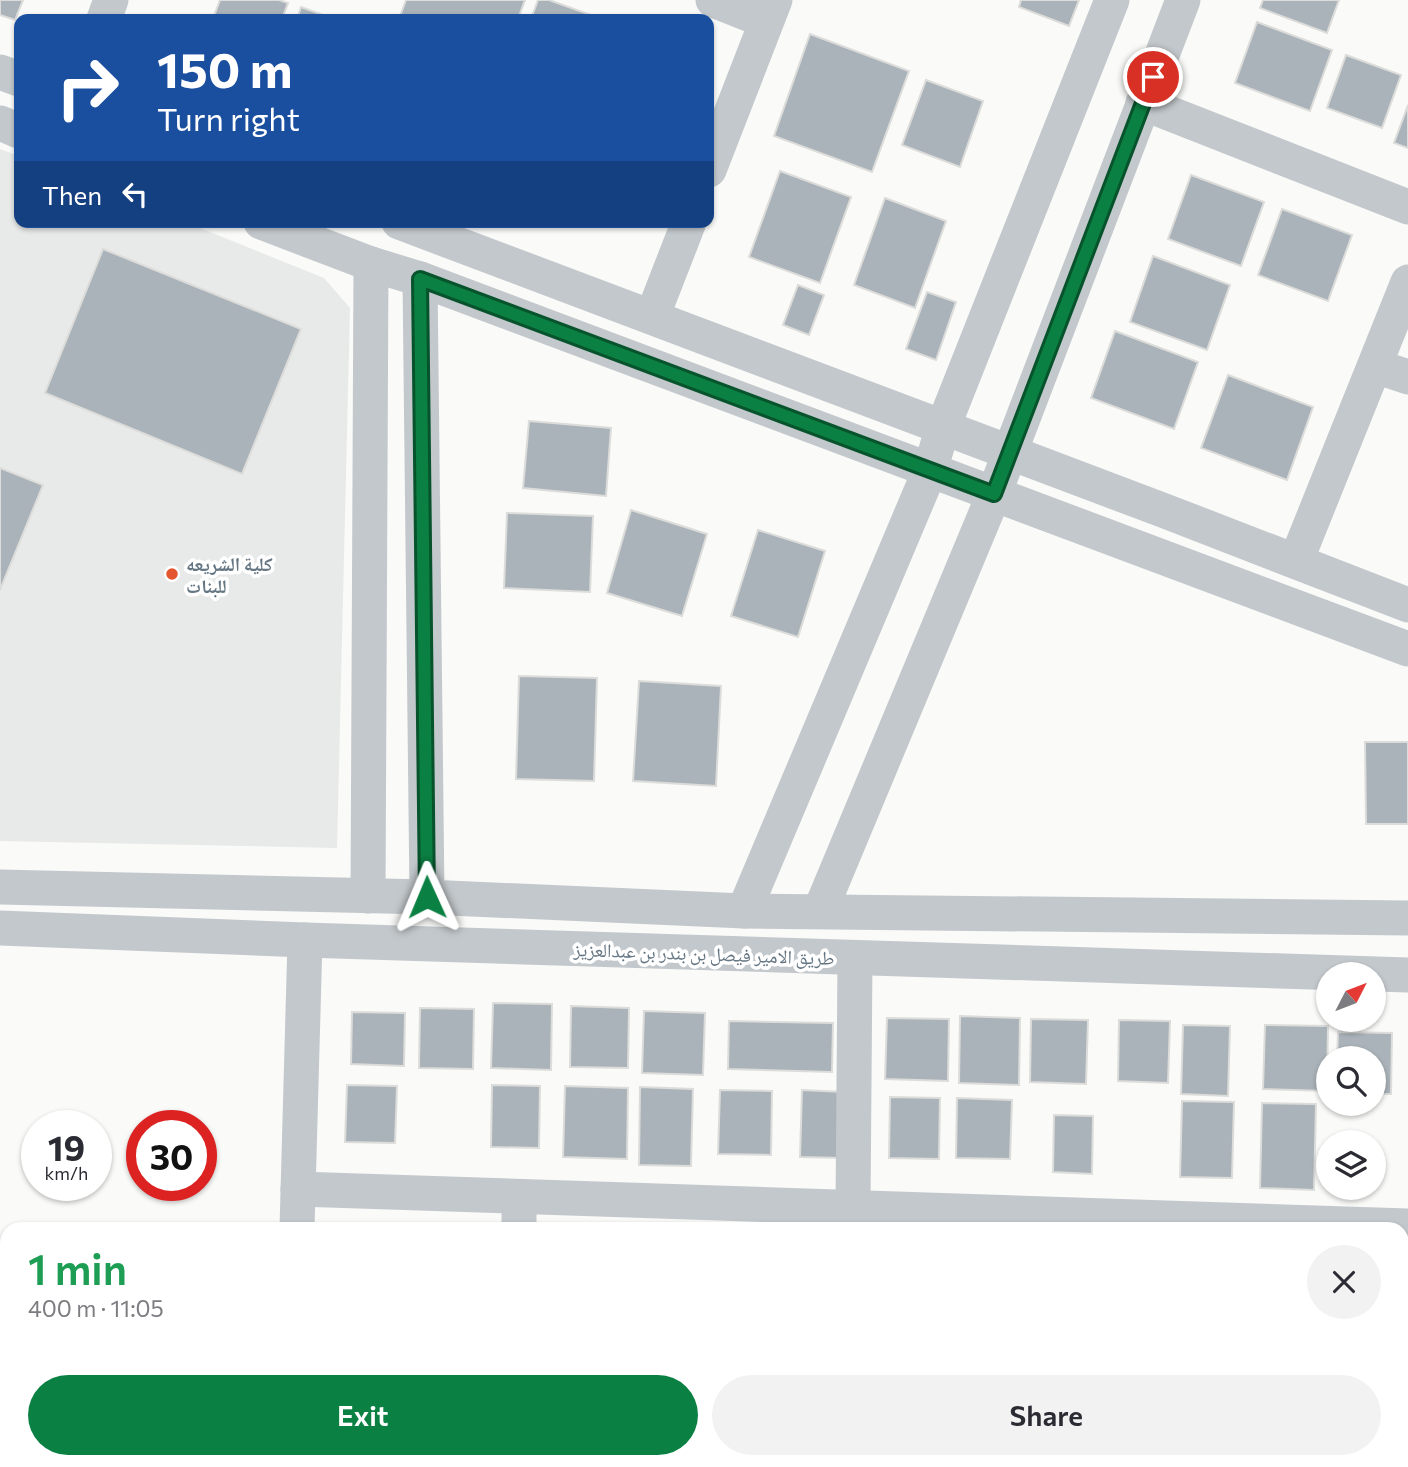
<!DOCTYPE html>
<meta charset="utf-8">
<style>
:root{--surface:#fff;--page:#f2f2f3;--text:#2b2b33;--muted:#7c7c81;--accent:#0b8043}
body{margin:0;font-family:Commissioner,"Noto Naskh Arabic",sans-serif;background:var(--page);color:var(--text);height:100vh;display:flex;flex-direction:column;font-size:26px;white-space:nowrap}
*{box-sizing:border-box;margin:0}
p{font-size:23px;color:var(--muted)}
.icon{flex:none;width:38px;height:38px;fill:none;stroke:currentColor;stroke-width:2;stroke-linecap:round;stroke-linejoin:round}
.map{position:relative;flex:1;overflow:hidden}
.drawer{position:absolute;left:0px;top:1222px;width:1409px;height:247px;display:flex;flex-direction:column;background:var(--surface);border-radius:21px 21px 0 0;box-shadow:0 2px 5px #0004}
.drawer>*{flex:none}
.guide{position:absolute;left:14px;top:14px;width:700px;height:214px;border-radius:14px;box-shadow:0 2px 5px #0004;background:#1a4fa0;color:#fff;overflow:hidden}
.needle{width:46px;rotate:48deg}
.tools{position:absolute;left:1316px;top:962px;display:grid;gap:14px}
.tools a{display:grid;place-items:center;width:70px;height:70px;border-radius:50%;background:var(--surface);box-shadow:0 2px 5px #0004;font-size:35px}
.speed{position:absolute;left:21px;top:1110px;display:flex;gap:14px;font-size:35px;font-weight:700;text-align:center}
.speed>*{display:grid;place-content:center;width:91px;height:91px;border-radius:50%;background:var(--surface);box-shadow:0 2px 5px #0004;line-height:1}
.speed small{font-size:18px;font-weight:400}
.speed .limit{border:10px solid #d22;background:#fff;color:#111}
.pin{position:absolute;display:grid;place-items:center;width:60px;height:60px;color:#fff;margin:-30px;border:4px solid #fff;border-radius:50%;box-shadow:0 2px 7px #0007}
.me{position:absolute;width:77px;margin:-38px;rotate:359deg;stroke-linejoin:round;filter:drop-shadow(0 0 5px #0008)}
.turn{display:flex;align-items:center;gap:24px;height:147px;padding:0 28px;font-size:32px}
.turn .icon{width:91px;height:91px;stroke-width:2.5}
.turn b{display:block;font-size:49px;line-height:60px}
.then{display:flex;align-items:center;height:66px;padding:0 28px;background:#0003;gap:14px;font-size:26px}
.round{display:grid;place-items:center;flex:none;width:74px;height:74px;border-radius:37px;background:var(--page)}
.summary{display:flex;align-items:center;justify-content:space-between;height:119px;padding:0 28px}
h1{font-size:42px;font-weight:600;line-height:52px;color:#1e9e55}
.cta{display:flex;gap:14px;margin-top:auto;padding:14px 28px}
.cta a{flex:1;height:80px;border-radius:42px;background:var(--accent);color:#fff;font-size:28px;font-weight:600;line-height:80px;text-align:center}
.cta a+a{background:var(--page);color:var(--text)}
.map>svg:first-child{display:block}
.built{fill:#e8e9e9}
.building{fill:#aab3b9;stroke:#dcdcda;stroke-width:2}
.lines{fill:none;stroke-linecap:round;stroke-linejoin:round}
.minor{stroke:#c3c8cc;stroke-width:35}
.route-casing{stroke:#07532c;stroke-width:18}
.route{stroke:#0b8043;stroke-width:12}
.poi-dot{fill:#e4572e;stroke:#fff;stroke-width:2.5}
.labels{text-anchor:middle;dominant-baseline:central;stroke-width:7;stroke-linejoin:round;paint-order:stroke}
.poi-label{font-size:19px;font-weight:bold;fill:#657683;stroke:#fff;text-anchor:start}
.street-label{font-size:19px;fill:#657683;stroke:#fff}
</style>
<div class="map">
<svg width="1408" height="1467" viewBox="0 0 1408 1467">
<rect width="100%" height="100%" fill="#fafaf8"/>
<path class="built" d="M0 149 19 156V222H185L324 278 350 308 337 848 0 841Z"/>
<g class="building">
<path d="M0 0H23L15 20 0 15Z"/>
<path d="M220 0H279L288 3 282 19H213Z"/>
<path d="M406 0H525L518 19H399Z"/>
<path d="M538 0H549L594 16 593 19H531Z"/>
<path d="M1021 0H1079L1069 26 1019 7Z"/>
<path d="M1263 0H1339L1327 33 1260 8Z"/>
<path d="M301 7 334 19H297Z"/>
<path d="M1257 22 1332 50 1310 111 1235 83Z"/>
<path d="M810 34 909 71 872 172 774 136Z"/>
<path d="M1346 55 1401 75 1382 128 1327 108Z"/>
<path d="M926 80 983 101 960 167 902 145Z"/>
<path d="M1408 105V148L1394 143Z"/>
<path d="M780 171 851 197 820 283 749 257Z"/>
<path d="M1191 175 1264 202 1241 266 1168 239Z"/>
<path d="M885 198 946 221 915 308 854 285Z"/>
<path d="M1282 209 1352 235 1328 301 1258 275Z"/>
<path d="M103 249 301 329 242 474 45 393Z"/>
<path d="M1153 256 1230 285 1207 350 1130 322Z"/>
<path d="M798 285 824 295 809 335 783 325Z"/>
<path d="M927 292 956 302 936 360 906 349Z"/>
<path d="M1115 331 1198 362 1174 429 1091 398Z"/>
<path d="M1228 375 1313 407 1287 480 1201 448Z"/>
<path d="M529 421 611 428 606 496 523 488Z"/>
<path d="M0 468 43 485 0 590Z"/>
<path d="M631 510 707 534 682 616 607 593Z"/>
<path d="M507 513 593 516 590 592 504 588Z"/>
<path d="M758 530 825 551 798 637 731 616Z"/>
<path d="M519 676 597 678 594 781 516 779Z"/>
<path d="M639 681 721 686 716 786 633 781Z"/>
<path d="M1365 742H1408V824H1366Z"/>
<path d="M493 1003 552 1004 551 1070 491 1068Z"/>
<path d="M571 1006 629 1008 628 1068 570 1067Z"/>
<path d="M420 1008 474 1009 473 1069 419 1068Z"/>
<path d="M644 1011 705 1013 703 1075 642 1073Z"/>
<path d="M352 1012 405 1013 404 1066 351 1064Z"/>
<path d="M960 1016 1020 1018 1019 1085 959 1083Z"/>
<path d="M887 1018 949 1019 948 1081 885 1079Z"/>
<path d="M1031 1019 1088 1020 1086 1084 1030 1082Z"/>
<path d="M1119 1020 1170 1021 1168 1083 1118 1081Z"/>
<path d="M729 1021 833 1023 832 1072 728 1069Z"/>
<path d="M1183 1025 1230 1026 1228 1096 1181 1094Z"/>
<path d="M1265 1025 1328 1026 1327 1091 1263 1089Z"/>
<path d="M1338 1032 1392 1033 1391 1094H1374V1059H1337Z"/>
<path d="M347 1085 397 1086 395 1143 345 1142Z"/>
<path d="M492 1085 540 1086 539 1148 491 1147Z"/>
<path d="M565 1086 628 1088 627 1159 563 1157Z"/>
<path d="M640 1087 693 1089 691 1166 639 1165Z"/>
<path d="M720 1090 772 1091 771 1155 718 1154Z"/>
<path d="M802 1090 843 1092 842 1158 800 1157Z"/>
<path d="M890 1097 940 1098 939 1159 889 1158Z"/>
<path d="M957 1098 1012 1100 1010 1159 956 1158Z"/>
<path d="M1182 1101 1234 1102 1232 1178 1180 1177Z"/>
<path d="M1262 1103 1316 1104 1314 1190 1260 1188Z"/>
<path d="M1054 1115 1093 1116 1092 1174 1053 1172Z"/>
<rect x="561" y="1461" width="63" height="6"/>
<rect x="634" y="1461" width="75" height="6"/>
<rect x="822" y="1461" width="65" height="6"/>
<rect x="896" y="1461" width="51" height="6"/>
<path d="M1018 1461H1082L1081 1467H1018Z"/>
<rect x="1103" y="1461" width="55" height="6"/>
<rect x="1236" y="1461" width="62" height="6"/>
<rect x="1320" y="1461" width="52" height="6"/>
</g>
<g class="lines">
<g class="minor">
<path d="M713 0 766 21"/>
<path d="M104 19 111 0"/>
<path d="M0 72 19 79"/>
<path d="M1143 103 1408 207"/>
<path d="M0 123 19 131"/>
<path d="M709 170 775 0"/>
<path d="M261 222 371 264 420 279 1408 649"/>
<path d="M399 222 1165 511 1408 605"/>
<path d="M420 279 427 897"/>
<path d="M652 317 689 222"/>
<path d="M1375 366 1408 377"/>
<path d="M1296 561 1408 282"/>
<path d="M0 887 427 897 744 911 1408 918"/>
<path d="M368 896 371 264"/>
<path d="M744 911 930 470 943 427 1112 0"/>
<path d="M820 911 994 494 1183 0"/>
<path d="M0 928 305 940 1408 975"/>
<path d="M298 1189 1408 1226"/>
<path d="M853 1208 855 958"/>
<path d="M297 1228 305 940"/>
<path d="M519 1228V1197"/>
<path d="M290 1467 291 1461"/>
<path d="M514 1467V1461"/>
<path d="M975 1467V1461"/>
<path d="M1197 1467V1461"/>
</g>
</g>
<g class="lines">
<defs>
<path id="route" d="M427 897 420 279 994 494 1153 77"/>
</defs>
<use href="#route" class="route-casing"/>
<use href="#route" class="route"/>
</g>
<circle class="poi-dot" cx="172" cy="574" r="7"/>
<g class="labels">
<g class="poi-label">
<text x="186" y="563">كلية الشريعه<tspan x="186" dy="22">للبنات</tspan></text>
</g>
<g class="street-label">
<text transform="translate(704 953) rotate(2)">طريق الامير فيصل بن بندر بن عبدالعزيز</text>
</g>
</g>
</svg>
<div class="tools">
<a><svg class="needle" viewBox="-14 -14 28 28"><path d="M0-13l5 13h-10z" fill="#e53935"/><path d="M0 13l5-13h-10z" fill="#7c7c81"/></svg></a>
<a><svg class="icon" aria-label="search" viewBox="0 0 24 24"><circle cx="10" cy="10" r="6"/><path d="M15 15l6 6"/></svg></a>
<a><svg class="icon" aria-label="layers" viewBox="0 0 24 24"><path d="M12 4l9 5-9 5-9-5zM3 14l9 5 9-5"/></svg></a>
</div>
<div class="speed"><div>19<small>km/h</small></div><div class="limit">30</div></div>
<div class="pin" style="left:1153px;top:77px;background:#d93025"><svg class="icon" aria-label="arrive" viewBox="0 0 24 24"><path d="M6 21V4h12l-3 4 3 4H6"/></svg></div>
<svg class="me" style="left:427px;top:897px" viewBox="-20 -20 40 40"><path d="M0-17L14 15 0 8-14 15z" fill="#0b8043" stroke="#fff" stroke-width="4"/></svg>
<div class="guide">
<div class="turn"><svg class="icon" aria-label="right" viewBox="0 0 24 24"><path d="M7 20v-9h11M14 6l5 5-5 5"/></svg><div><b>150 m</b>Turn right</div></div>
<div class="then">Then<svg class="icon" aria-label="left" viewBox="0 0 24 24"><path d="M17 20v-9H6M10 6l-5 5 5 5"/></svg></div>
</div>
<section class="drawer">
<div class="summary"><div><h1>1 min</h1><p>400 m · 11:05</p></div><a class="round"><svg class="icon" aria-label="close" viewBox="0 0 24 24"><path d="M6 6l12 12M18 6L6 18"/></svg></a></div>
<div class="cta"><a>Exit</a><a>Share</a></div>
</section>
</div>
